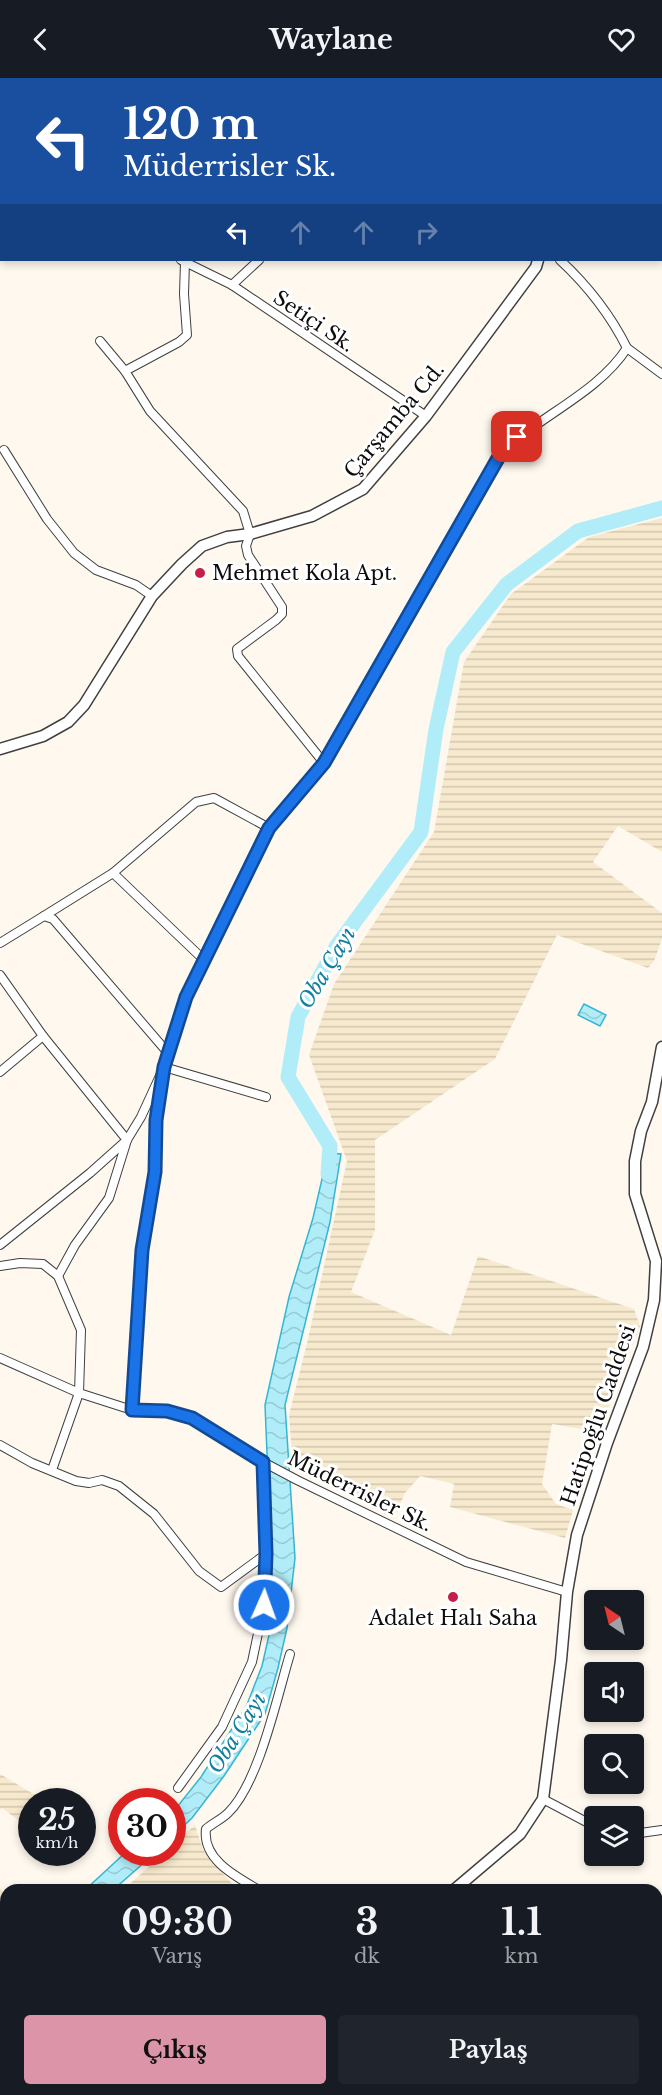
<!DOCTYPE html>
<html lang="tr">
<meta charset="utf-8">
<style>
:root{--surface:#171b24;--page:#20242c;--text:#f1f3f6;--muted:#9ea1a6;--accent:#dc94a9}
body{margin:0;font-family:"Libre Baskerville",serif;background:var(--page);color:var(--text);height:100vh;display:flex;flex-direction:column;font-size:22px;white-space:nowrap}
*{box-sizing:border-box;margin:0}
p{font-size:20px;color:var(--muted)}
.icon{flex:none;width:33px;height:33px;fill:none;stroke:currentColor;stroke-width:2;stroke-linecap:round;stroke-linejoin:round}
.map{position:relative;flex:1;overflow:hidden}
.panel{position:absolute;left:0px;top:1806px;width:663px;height:212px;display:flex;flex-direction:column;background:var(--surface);border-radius:18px 18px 0 0;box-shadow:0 3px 9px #0003}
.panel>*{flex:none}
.banner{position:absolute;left:0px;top:0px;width:663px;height:183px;box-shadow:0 3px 9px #0003;background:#1a4fa0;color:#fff;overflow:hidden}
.needle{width:39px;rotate:325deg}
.controls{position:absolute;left:584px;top:1512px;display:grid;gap:12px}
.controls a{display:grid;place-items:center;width:60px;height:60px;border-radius:6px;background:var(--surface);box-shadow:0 3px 9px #0003;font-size:30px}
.speed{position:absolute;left:18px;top:1710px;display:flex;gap:12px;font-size:30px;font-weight:700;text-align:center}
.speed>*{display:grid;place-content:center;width:78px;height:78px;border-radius:50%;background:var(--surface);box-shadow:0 3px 9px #0003;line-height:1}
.speed small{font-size:15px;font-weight:400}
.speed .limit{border:9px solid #d22;background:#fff;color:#111}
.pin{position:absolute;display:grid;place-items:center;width:51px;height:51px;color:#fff;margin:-26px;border-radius:12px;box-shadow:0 3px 9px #0006}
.me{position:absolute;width:66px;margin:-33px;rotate:2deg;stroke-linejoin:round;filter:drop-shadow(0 0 4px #0008)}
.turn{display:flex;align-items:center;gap:21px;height:126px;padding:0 24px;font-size:27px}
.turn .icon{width:78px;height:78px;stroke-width:2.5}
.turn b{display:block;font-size:42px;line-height:51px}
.lanes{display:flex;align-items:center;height:57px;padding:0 24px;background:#0003;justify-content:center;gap:30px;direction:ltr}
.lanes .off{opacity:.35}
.eta{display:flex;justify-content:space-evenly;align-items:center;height:102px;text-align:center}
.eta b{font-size:36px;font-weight:700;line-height:42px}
.action{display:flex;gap:12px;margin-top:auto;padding:12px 24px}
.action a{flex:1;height:69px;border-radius:6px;background:var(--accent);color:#111;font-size:24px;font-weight:700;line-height:69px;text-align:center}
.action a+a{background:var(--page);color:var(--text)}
header{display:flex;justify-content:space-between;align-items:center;height:78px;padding:0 24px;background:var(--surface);font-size:27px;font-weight:700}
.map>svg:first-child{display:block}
.farmland{fill:url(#farmland-rules)}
.water{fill:url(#water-waves);stroke:#34b6d3;stroke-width:1.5}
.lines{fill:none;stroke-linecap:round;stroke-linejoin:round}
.river{stroke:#b0edf9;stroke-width:15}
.minor-casing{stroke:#404040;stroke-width:10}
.tertiary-casing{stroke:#404040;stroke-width:13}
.minor{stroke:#fff;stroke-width:8}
.tertiary{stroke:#fff;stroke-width:10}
.route-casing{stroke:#114b97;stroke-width:15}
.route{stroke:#1a73e8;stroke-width:10}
.poi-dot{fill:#c31f4b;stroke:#fff;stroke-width:2}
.labels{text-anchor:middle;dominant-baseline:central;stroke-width:6;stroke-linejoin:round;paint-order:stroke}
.street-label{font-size:20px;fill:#0d0d0d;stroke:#fff}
.poi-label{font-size:20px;fill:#0d0d0d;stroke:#fff;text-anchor:start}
.water-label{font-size:21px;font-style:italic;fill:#117f9e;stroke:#fff}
</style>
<header><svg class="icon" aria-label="back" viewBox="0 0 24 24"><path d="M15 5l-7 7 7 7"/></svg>Waylane<svg class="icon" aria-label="heart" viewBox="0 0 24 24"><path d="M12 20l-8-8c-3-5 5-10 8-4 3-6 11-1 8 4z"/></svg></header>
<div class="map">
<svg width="662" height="2017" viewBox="0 0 662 2017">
<defs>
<pattern id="farmland-rules" width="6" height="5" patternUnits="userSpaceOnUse" patternTransform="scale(1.5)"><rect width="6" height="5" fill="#f6e9cd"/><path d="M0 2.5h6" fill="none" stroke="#d2c7af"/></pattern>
<pattern id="water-waves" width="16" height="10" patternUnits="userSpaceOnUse" patternTransform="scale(1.5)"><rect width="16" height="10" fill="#b0edf9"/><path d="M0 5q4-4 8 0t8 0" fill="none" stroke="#96cad4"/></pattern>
</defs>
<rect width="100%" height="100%" fill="#fff8ee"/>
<g class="farmland">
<path d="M662 440V774L618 748 593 784 662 835V861L654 883 648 890 557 857 495 981 375 1062V1152L351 1214 451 1257 478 1178 634 1231 640 1248 599 1354 552 1346 542 1406 556 1426 573 1432 565 1460 450 1429 454 1406 420 1398 405 1415 394 1441 293 1388 289 1337 308 1261 347 1083 309 977 334 906 434 754 464 584 511 516 589 459Z"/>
<path d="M0 1696 45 1723 32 1724 31 1742 26 1748 2 1730 0 1732Z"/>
<path d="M195 1747 203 1772 233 1807V1812H123L164 1775 172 1774 173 1767Z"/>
<path d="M0 1811 6 1817V1864L0 1867Z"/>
<path d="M0 1910H6V2012H140L159 2017H0Z"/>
</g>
<g class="water">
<path d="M584 926 606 937 600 948 578 937Z"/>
<path d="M328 1075 341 1076 330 1144 285 1327 295 1480 287 1550 278 1590 265 1636 224 1698 192 1740 173 1758V1734L201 1699 246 1629 262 1588 269 1557 272 1533 271 1471 265 1327 289 1219 313 1140Z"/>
<path d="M125 1775H155L113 1812H85Z"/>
</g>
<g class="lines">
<path class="river" d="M328 1096 330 1068 288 999 298 939 336 869 421 754 436 651 453 574 507 506 578 453 662 430"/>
<defs>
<g id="minor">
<path d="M90 0 92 2"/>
<path d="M325 0 332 2"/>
<path d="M339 0 342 2"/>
<path d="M261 2 265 0"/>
<path d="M361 2 367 0"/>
<path d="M0 38 2 39"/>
<path d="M181 182 232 207 426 338"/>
<path d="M232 207 259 182"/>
<path d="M100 263 125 293 150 333 243 433 250 456 246 468 248 477 282 529V536L276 542 237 571 238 578 324 685"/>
<path d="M627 270 662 296"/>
<path d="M125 293 179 264 187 257 184 216 185 184"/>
<path d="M4 372 47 441 74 475 96 492 136 507 152 518"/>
<path d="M113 795 196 724 214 720 269 750"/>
<path d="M44 838 113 795 204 882"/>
<path d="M0 865 44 838 53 841 168 975"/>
<path d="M0 897 43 958 127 1062 90 1095 0 1167"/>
<path d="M0 994 43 958"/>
<path d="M0 1188 20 1185 43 1186 58 1198 81 1252 79 1315 132 1332 167 1333 192 1340 263 1384 297 1402 466 1484 567 1514"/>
<path d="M58 1198 75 1167 109 1120 127 1062 141 1039 164 989 186 919 269 750 324 685 501 375C539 338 598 315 627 270 610 236 588 208 560 182"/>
<path d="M0 1280 79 1315 52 1392"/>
<path d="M132 1332 143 1171 155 1094 156 1042 164 989 266 1019"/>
<path d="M0 1367 32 1385 76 1403 89 1405 102 1402 119 1408 154 1436 199 1493 221 1509 266 1476"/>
<path d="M178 1710 222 1649 252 1584 264 1527 266 1476 263 1384"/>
<path d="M543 1721 594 1748"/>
<path d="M633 1756 662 1752"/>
<path d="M259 1812C237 1799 202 1782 206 1751 213 1745 222 1741 228 1735 259 1705 277 1619 290 1576"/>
<path d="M657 1965 662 1964"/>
<path d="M538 2012 558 2017"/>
</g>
<g id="tertiary">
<path d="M590 2V0"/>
<path d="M0 671 43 658 68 644 84 627 152 518 182 486 202 468 227 459 250 456 312 438 363 411 426 338 536 189 538 182"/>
<path d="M454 1812 520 1756 543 1721 561 1582 567 1514 577 1457 607 1365 643 1269 654 1222 656 1183 635 1116V1083L641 1053 652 1024 662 969"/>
<path d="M287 2017 288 2012"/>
</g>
</defs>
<use href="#minor" class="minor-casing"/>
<use href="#tertiary" class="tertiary-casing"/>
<use href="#minor" class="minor"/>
<use href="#tertiary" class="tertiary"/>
</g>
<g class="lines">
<defs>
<path id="route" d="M264 1527 266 1476 263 1384 192 1340 167 1333 132 1332 142 1172 155 1094 156 1042 164 989 186 919 269 750 324 685 501 375 517 359"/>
</defs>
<use href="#route" class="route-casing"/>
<use href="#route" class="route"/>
</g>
<g class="poi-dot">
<circle cx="200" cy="495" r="6"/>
<circle cx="453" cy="1519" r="6"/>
</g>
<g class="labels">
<g class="street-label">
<text transform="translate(314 243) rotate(34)">Setiçi Sk.</text>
<text transform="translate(394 342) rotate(-50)">Çarşamba Cd.</text>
<text transform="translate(598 1337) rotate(-71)">Hatipoğlu Caddesi</text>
<text transform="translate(360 1413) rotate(26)">Müderrisler Sk.</text>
</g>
<g class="poi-label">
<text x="212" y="495">Mehmet Kola Apt.</text>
<text x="453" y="1540" text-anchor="middle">Adalet Halı Saha</text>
</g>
<g class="water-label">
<text transform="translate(327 890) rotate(-59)">Oba Çayı</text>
<text transform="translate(237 1655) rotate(-58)">Oba Çayı</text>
</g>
</g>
</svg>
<div class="controls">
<a><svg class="needle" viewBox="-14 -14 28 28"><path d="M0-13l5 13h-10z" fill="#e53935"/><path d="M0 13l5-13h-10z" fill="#9ea1a6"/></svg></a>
<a><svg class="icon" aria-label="sound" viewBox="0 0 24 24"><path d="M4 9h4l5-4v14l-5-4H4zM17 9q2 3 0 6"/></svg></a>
<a><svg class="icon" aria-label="search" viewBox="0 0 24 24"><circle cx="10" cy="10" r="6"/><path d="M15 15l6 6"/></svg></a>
<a><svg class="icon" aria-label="layers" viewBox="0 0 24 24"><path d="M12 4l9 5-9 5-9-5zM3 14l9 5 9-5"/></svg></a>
</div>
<div class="speed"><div>25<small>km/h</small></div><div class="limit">30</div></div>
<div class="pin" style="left:517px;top:359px;background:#d93025"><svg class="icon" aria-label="arrive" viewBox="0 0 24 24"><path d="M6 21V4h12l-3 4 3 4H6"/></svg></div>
<svg class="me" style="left:264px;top:1527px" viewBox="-20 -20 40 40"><circle r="17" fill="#1a73e8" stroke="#fff" stroke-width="3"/><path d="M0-11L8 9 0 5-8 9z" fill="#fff"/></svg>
<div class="banner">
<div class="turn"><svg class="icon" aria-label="left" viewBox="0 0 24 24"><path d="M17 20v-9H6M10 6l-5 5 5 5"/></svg><div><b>120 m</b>Müderrisler Sk.</div></div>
<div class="lanes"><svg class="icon" aria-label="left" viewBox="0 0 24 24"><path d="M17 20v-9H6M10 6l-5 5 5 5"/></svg><svg class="icon off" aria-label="ahead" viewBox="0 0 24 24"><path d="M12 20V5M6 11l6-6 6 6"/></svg><svg class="icon off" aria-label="ahead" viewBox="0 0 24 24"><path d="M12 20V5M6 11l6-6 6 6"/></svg><svg class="icon off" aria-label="right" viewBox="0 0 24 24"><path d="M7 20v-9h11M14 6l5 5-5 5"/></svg></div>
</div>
<section class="panel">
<div class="eta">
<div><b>09:30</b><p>Varış</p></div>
<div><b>3</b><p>dk</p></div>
<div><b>1.1</b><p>km</p></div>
</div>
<div class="action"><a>Çıkış</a><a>Paylaş</a></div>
</section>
</div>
